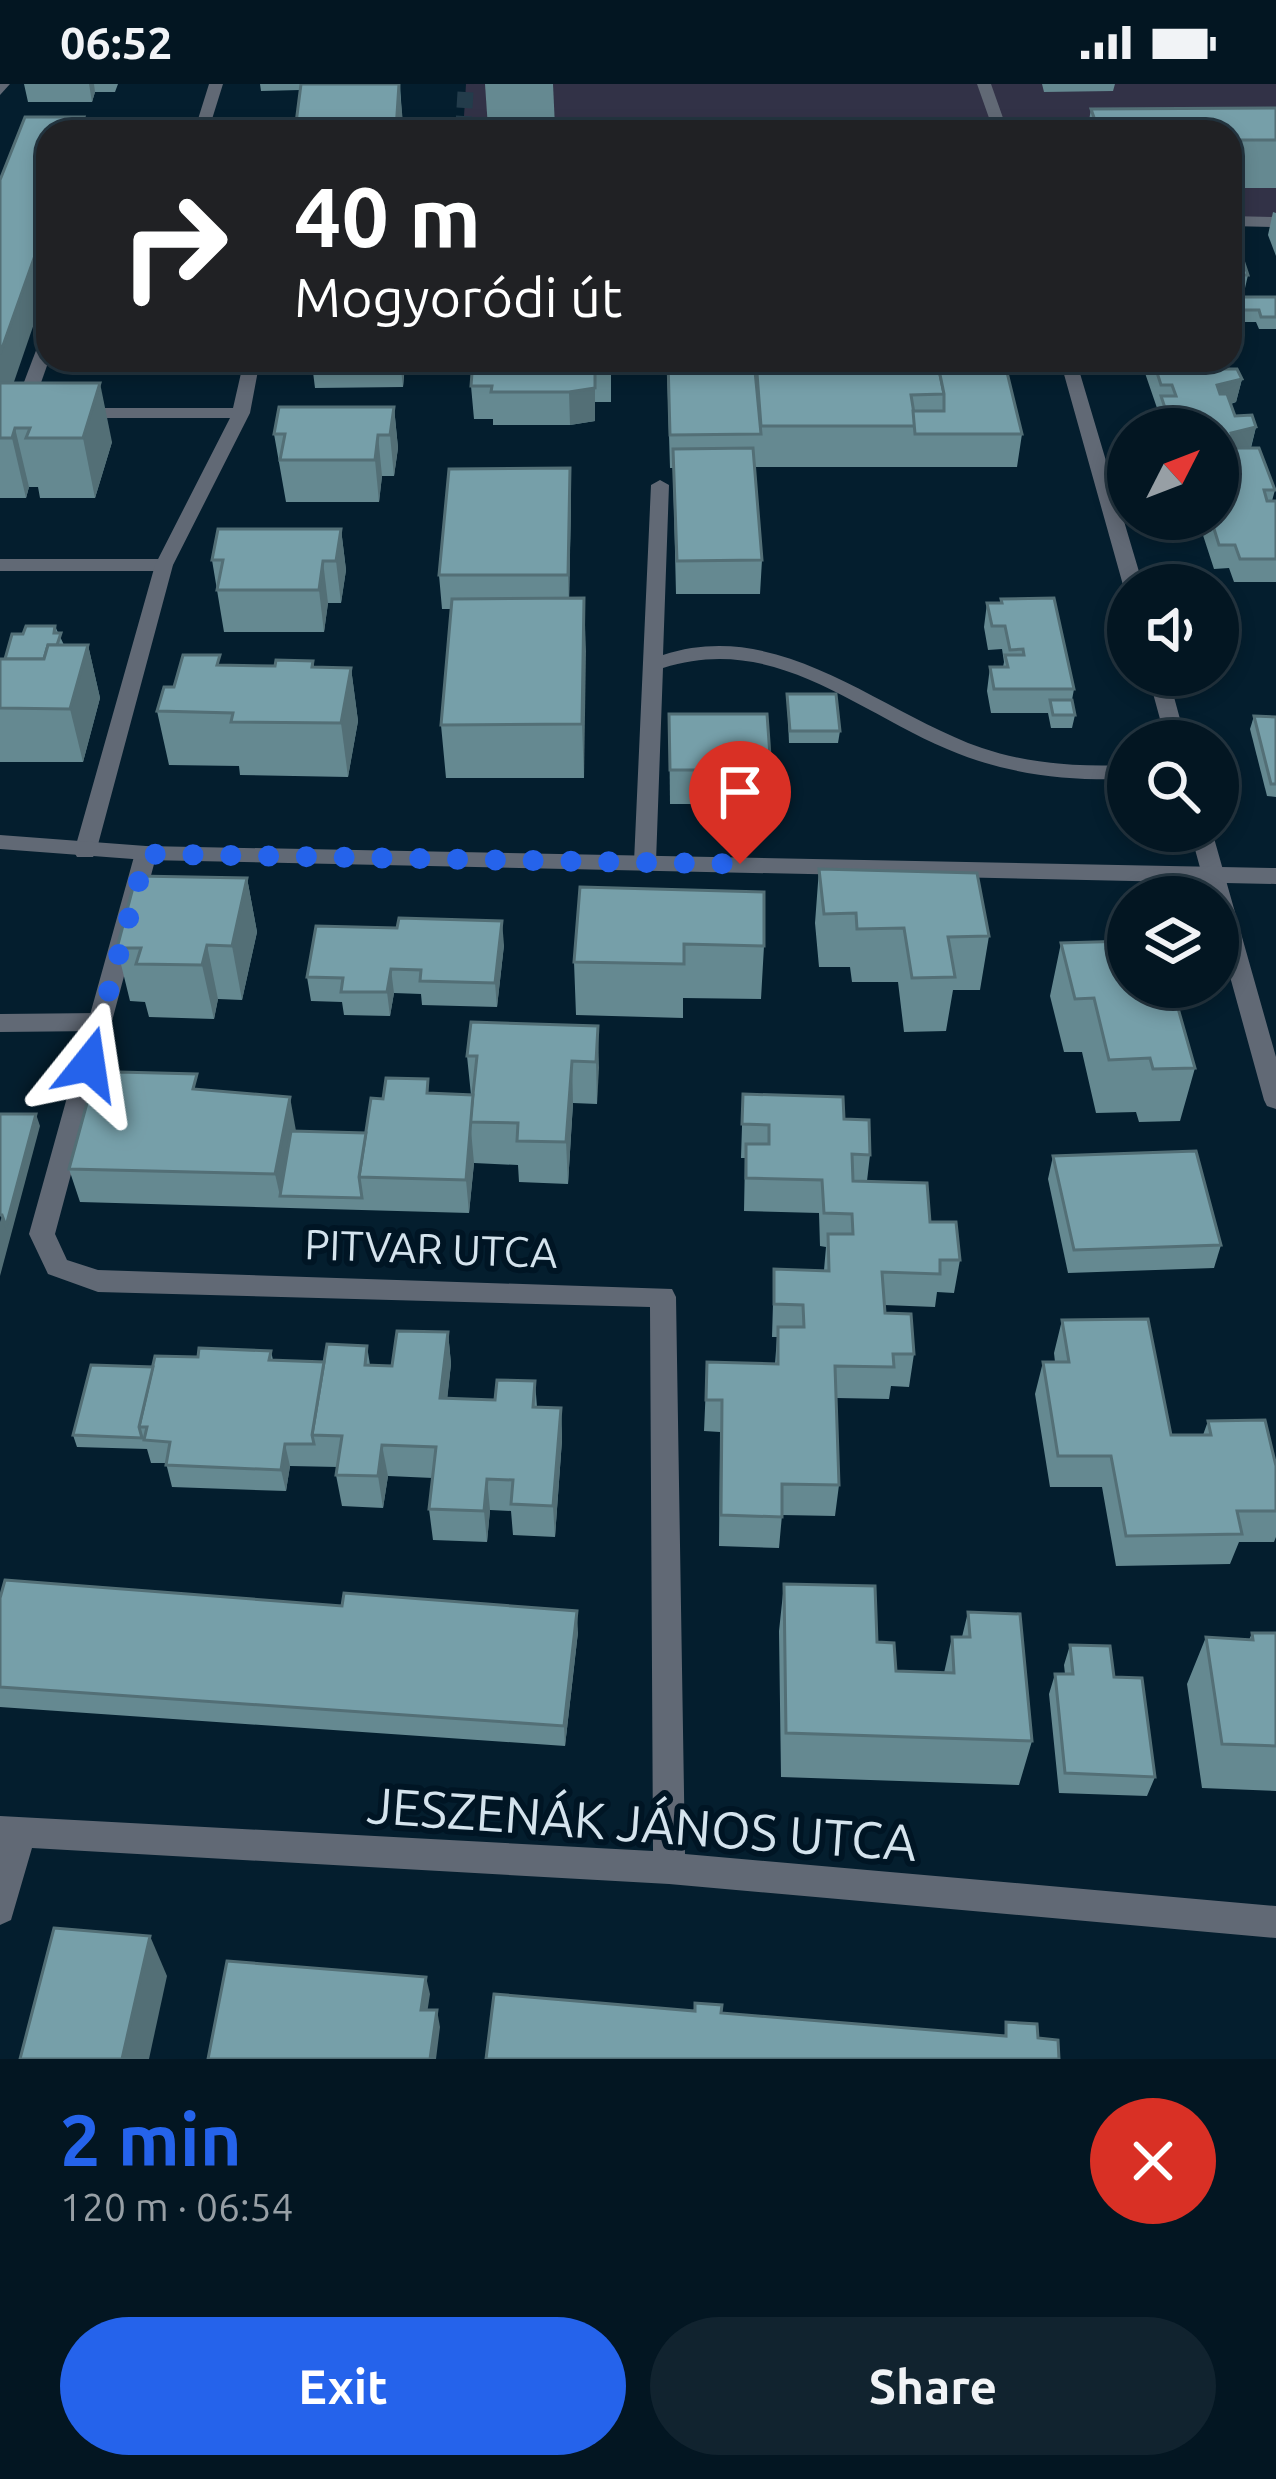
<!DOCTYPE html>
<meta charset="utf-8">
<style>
:root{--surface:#031622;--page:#11232f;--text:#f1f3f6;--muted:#979fa5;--line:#243540;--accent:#2563eb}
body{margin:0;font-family:Ubuntu,sans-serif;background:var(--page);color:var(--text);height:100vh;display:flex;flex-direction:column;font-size:45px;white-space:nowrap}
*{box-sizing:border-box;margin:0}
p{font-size:39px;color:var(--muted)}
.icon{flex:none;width:66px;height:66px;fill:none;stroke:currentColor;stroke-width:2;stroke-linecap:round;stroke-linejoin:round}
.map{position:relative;height:1975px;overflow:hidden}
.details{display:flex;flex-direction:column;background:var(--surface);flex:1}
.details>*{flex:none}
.top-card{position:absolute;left:36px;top:36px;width:1206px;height:252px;border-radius:36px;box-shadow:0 6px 18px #0003,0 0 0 3px var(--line);background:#202124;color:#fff;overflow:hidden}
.needle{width:78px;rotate:48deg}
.controls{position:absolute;left:1107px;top:324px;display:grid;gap:24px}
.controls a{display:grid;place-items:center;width:132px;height:132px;border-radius:50%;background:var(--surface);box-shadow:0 6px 18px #0003,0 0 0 3px var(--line);font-size:60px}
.pin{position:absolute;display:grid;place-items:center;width:102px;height:102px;color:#fff;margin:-123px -51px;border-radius:50% 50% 50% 0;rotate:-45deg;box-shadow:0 0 12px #0007}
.pin .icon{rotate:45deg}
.me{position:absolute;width:132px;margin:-66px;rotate:15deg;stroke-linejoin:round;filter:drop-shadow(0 0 9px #0008)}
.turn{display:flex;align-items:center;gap:42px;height:252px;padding:0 60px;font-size:54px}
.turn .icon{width:156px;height:156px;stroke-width:2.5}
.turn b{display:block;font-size:84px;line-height:102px}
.round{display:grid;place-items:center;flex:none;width:126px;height:126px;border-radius:63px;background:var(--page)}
.headline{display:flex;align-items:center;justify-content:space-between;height:204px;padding:0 60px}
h1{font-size:72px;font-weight:700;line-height:90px;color:var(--accent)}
.action{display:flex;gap:24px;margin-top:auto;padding:24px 60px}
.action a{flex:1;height:138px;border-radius:72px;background:var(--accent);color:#fff;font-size:48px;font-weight:700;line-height:138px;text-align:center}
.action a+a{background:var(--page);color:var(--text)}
.status{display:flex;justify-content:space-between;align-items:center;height:84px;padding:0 60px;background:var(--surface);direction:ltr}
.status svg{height:33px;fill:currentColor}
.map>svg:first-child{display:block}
.green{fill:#323247}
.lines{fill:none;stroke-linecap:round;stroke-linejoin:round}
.minor-tunnel{stroke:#233c4b;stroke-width:16;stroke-dasharray:16 8;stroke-linecap:butt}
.service{fill:#616975;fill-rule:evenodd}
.minor{fill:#616975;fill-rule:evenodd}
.tertiary{fill:#616975;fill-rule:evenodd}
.wall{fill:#658991}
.shaded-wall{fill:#536f76}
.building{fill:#769fa9;stroke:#536f76;stroke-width:3}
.route{stroke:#2563eb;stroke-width:21;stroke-dasharray:0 37.8}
.labels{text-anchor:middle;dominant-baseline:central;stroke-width:12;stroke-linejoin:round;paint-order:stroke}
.street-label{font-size:42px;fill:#d4e3ed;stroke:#001524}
.near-street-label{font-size:51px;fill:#d4e3ed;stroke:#001524}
</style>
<div class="status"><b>06:52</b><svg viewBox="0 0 49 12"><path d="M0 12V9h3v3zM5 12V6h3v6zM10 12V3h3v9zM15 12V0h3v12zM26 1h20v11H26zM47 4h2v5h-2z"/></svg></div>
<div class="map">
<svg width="1276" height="1975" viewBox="0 0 1276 1975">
<rect width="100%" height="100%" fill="#041e2e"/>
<path class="green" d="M466 0H1276V137H1230V48H463Z"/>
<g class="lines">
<path class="minor-tunnel" d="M463 48 466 0"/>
<g class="service">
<path d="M0 0H10L0 11Z"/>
<path d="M660 396 669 401 663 571C781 533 877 627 982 664 1029 680 1079 683 1128 681V695C1066 697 1004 690 947 665 852 624 772 549 663 584L656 778 645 785 637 783 634 778 651 401Z"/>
<path d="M0 475H164L173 481 164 487H0Z"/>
<path d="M100 929 112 938 100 947 0 948V930Z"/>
</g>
<g class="minor">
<path d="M209 0H223L208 48H194Z"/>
<path d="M977 0H991L1008 48H994Z"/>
<path d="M1230 132 1276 133V143L1230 142Z"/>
<path d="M48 251 49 276 31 327 16 331 13 327 40 256Z"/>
<path d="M244 276H260L250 329 173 481 96 768 93 773H77L74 768 155 481 230 334H73L64 329 73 324H233Z"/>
<path d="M1060 276H1076L1143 501H1128V506L1123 501Z"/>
<path d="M1148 591H1168L1186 657H1166Z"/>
<path d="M1190 747H1212L1276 973V1025L1267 1022 1264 1016 1218 849V813H1208Z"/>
<path d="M146 762 157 769 55 1150 67 1176 98 1186 672 1205 676 1213 685 1770 1276 1822V1854L669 1800 32 1764 11 1836 0 1841V1732L653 1767 650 1223 98 1208 48 1190 29 1150 135 769Z"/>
</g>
<path class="tertiary" d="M0 751 146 762 1276 784V800L146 776 0 765Z"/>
</g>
<g class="wall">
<path d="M24 0H118L115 8H95L92 18H28Z"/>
<path d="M260 0H400L403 48H295L300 6 261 7Z"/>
<path d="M485 0H553L555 43 488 44Z"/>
<path d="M1042 0H1115L1113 7 1044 8Z"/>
<path d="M1276 24V104H1230V48H1087L1091 25Z"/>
<path d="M0 96 14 299 112 358 95 414H40L38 403H29L26 414H0Z"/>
<path d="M1273 128 1276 129V172L1268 151Z"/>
<path d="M1230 173 1248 191 1243 213H1276V245H1259L1256 238H1238L1237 242H1230Z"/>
<path d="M309 276H417L416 281H405L403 303 315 304 312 280H309Z"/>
<path d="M611 276V318H595V337L570 341H493V335H474L471 302Z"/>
<path d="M649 276H1004L1022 350 1017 383H755L762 476 760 510H676L673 384H670L667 283H649Z"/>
<path d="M1148 276H1218L1221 285 1242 295 1236 318 1231 320 1235 332 1256 343 1251 364 1275 406 1272 417H1276V498H1234L1229 484 1214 485 1200 442 1202 435H1218V345H1160L1157 335 1159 324H1157L1145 289Z"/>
<path d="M394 323 398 364 394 392H382L379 418H286L274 350Z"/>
<path d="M571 417 569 514H584V694H446L441 641 451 525H442L439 491Z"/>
<path d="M341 445 346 486 341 519H328L324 548H224L212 476Z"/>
<path d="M1001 515 1074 605 1072 616 1075 631 1072 644H1051L1048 629H991L987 607 990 583H1003L1004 578 1002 565 988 566 984 543 987 519H1000Z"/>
<path d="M55 542 64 561H88L100 614 83 678H0V575H5L23 550Z"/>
<path d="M313 577 314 583 351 584 358 637 348 693 240 691 239 682 169 681 157 627 174 603 221 581 275 582Z"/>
<path d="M787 610 840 647 838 659H789Z"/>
<path d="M669 630 771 686 769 720H670Z"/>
<path d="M1254 632 1276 633V713L1267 712 1250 645Z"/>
<path d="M819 785 989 852 980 906H953L946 947 904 948 898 898H852L850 883H819L815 839Z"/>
<path d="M247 794 257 848 242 916 218 915 214 935 149 933 145 918 130 917 117 864Z"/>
<path d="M580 803 764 862 761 915 683 914V934L576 931 574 878Z"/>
<path d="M1061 859 1195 984 1180 1037 1139 1038 1136 1028 1096 1029 1082 968H1064L1050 912Z"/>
<path d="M504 861 497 923 422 921 421 910 394 909 390 932 344 931 342 918 311 917 307 893Z"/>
<path d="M598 942 597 1020 573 1019 568 1100 519 1098 518 1081 474 1079 469 1129 80 1118 69 1085 112 1009 200 1006 296 1047 366 1049 383 1015 430 1009 471 1011 467 972Z"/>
<path d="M743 1010 844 1035 870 1071 867 1097 930 1138 960 1176 954 1209 937 1208 935 1223 884 1221 885 1229 914 1270 909 1303 891 1302 889 1315 836 1314 839 1401 835 1432 782 1431 779 1464 719 1462 720 1348 704 1347 707 1278 775 1280 777 1253H772L774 1185 824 1186 826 1163 820 1162 819 1129 744 1127 745 1074H741Z"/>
<path d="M1053 1072 1221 1161 1214 1184 1068 1189 1048 1095Z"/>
<path d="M1062 1236 1171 1351H1203L1208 1337 1276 1382V1453L1274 1458H1239L1230 1480 1116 1482 1102 1403H1050L1035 1310 1043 1278H1055L1054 1269Z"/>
<path d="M448 1248 451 1280 447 1314 495 1316 535 1297 537 1323 561 1324 562 1356 555 1453 513 1451 511 1427 490 1426 487 1458 433 1456 429 1425 433 1394 388 1392 383 1424 342 1422 336 1391 338 1383 290 1382 286 1407 172 1403 166 1379H151L147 1365 77 1363 73 1351 153 1283 198 1273 271 1267 273 1276 324 1278 367 1262 370 1281 392 1282Z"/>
<path d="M784 1500 896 1587 944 1589 952 1553H962L968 1528 1032 1657 1019 1701 781 1693 779 1547Z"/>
<path d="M0 1514 578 1548 565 1662 0 1623Z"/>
<path d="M1252 1549H1276V1707L1202 1704 1187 1600 1206 1553 1249 1556Z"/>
<path d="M1070 1561 1114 1593 1155 1693 1147 1712 1059 1709 1049 1610 1055 1590H1065L1064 1581Z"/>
</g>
<g class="shaded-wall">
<path d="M89 0H94L95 8 92 18Z"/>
<path d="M399 0 403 38V48H396Z"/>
<path d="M84 33 87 48H79Z"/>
<path d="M48 135V199L5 324 0 303V270Z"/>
<path d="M400 276H405L403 303Z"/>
<path d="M595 286V337L570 341 569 308Z"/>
<path d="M1242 295 1236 318 1212 324 1217 301Z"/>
<path d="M100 299 112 358 95 414 83 354Z"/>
<path d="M394 323 398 364 394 392 390 351Z"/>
<path d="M1256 343 1250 366 1226 372 1231 349Z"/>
<path d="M15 344 29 403 26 414 12 354Z"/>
<path d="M378 351 382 392 379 418 375 376Z"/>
<path d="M570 384 571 417 569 525 568 491Z"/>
<path d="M341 445 346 486 341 519 336 477Z"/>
<path d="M323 477 328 519 324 548 319 506Z"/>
<path d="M584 514 586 567 584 694 582 640Z"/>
<path d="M88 561 100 614 83 678 70 625Z"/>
<path d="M351 584 358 637 348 693 341 639Z"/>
<path d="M247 794 257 848 242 916 232 862Z"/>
<path d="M502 837 504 861 497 923 495 899Z"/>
<path d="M207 861 218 915 214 935 202 881Z"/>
<path d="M391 885 394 909 390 932 387 908Z"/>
<path d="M598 942 599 984 597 1020 596 978Z"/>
<path d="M572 977 573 1019 568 1100 566 1058Z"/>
<path d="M290 1013 296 1047 280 1112 275 1090Z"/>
<path d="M36 1030 40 1042 0 1192V1138Z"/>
<path d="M471 1046 474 1079 469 1129 466 1096Z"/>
<path d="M448 1248 451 1280 444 1346 440 1314Z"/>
<path d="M561 1324 562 1356 555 1453 553 1422Z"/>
<path d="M285 1360 290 1382 286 1407 281 1386Z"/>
<path d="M382 1361 388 1392 383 1424 378 1392Z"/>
<path d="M487 1395 490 1426 487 1458 484 1427Z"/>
<path d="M577 1527 578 1548 565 1662 564 1642Z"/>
<path d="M150 1852 167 1892 149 1975H122Z"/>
<path d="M426 1893 430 1910 425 1943 421 1926Z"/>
<path d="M437 1926 440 1943 436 1975H430Z"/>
</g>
<g class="building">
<path d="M301 0H399L396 46 295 47Z"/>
<path d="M1276 24V56H1230V48H1099L1091 25Z"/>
<path d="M25 33H84L79 48H48V135L0 270V96Z"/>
<path d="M1230 173H1242L1248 191H1230Z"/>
<path d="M1243 213H1276V233H1261L1259 226H1240Z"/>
<path d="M473 276H611V285L595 286V304L569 308H491L492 302H471Z"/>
<path d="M668 276H754L761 350 670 351Z"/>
<path d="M756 276H937L944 310 911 311 916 342H761Z"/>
<path d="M937 276H1004L1022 350H915L913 327H944V310Z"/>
<path d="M1153 276H1218L1221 285H1237L1242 295 1217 301 1220 310H1227L1235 332 1252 331 1256 343 1231 349 1236 364H1259L1275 406H1264L1267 417H1276V475H1240L1235 461H1219L1211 435H1218V418H1221L1218 411V345H1172L1161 312H1176L1172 301H1161Z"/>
<path d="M0 299H100L83 354H26L30 344H15L12 354H0Z"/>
<path d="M279 323H394L390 351H378L375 376H280L285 350H274Z"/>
<path d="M753 364 762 476 677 477 673 365Z"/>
<path d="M570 384 568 491H439L449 385Z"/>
<path d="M218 445H341L336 477H323L319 506H217L223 476H212Z"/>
<path d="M584 514 582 640 441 641 452 515Z"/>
<path d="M1054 514 1074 605H994L990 583H1008L1005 571H1024L1023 565 1010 566 1005 542H992L987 519H1002L1001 515Z"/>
<path d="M26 542H55L54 549H61L57 561H48L44 575H5L12 550H23Z"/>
<path d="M48 561H88L70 625 0 624V575H44Z"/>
<path d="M183 571H220L217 581 275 582 276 576 313 577 312 583 351 584 341 639 231 638 233 629 157 627 164 603H174Z"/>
<path d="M787 610H836L840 647H790Z"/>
<path d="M1050 616H1072L1075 631H1053Z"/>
<path d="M669 630H767L771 686H670Z"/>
<path d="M1254 632 1276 633V700H1271Z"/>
<path d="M819 785 977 789 989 852 948 853 955 893 912 894 904 844 857 845 856 829 824 830Z"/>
<path d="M136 792 247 794 232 862 207 861 202 881 136 880 141 864H117Z"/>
<path d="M580 803 764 808V862L684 860V880L574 878Z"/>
<path d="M399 834 502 837 495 899 420 897 421 886 391 885 387 908H341L343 894 307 893 316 842 397 844Z"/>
<path d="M1128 857V903H1172L1195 984 1153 985 1150 974 1109 976 1094 914 1075 915 1061 859Z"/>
<path d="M471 938 598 942 596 978 572 977 566 1058 517 1057 518 1039 470 1038 477 972H467Z"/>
<path d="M118 988 197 990 193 1005 290 1013 275 1090 69 1085 90 1008 112 1009Z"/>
<path d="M386 994 428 995 427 1009 473 1011 466 1096 359 1093 371 1014 383 1015Z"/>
<path d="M743 1010 843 1013 844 1035 869 1036 870 1071 852 1070 853 1097 927 1099 930 1138H956L960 1176H940V1190L882 1188 885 1229 911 1230 914 1270H893L894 1283 835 1282 839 1401 782 1400V1433L721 1431 722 1316H706L707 1278 778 1280V1243H804L803 1221 774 1220V1185L829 1187 828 1150H853L852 1130 824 1129 822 1096 746 1094V1060H769V1041L742 1040Z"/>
<path d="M0 1030H36L6 1142 2 1131H0Z"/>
<path d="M291 1047 366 1049 359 1093 362 1114 280 1112Z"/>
<path d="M1196 1067 1221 1161 1074 1166 1053 1072Z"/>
<path d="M1148 1235 1171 1351H1211L1208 1337 1265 1336 1276 1382V1427H1237L1242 1450 1126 1452 1111 1372H1058L1043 1278H1069L1062 1236Z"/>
<path d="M397 1247 448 1248 440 1314 495 1316 497 1296 535 1297 533 1323 561 1324 553 1422 511 1420 513 1396 487 1395 484 1427 429 1425 436 1363 382 1361 378 1392 336 1391 342 1352 312 1351 327 1260 367 1262 365 1281 392 1282Z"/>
<path d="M199 1264 271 1267 269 1276 324 1278 312 1351 314 1360H285L281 1386 166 1381 170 1358 144 1356 147 1343H139L155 1272 198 1273Z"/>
<path d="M91 1281 153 1283 139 1343 142 1354 73 1351Z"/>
<path d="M5 1496 342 1522 344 1509 577 1527 564 1642 0 1603V1514Z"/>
<path d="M784 1500 875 1502 877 1558 894 1559 896 1587 954 1589 952 1553H970L968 1528 1020 1530 1032 1657 786 1649Z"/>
<path d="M1252 1549H1276V1662L1222 1660 1206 1553 1253 1556Z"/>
<path d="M1070 1561 1110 1562 1114 1593 1142 1594 1155 1693 1065 1689 1055 1590H1073Z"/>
<path d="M54 1844 150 1852 122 1975H20Z"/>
<path d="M227 1877 426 1893 421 1926H437L430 1975H208Z"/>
<path d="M494 1910 695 1927V1919L722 1921 721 1929 1006 1952V1938L1037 1940 1038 1954 1058 1956 1059 1975H486Z"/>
</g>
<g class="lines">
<path class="route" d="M89 980 146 770 740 780"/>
</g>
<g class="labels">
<g class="street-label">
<text transform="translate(431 1164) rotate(2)">PITVAR UTCA</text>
</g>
<g class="near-street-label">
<text transform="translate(642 1739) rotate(4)">JESZENÁK JÁNOS UTCA</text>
</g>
</g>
</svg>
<div class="controls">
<a><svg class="needle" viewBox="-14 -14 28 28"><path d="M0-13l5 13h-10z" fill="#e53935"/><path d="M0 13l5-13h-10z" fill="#979fa5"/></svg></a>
<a><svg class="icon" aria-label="sound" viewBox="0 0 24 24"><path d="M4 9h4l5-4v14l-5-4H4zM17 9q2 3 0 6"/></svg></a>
<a><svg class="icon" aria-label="search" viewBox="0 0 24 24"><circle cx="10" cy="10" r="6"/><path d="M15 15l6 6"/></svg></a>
<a><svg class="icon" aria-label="layers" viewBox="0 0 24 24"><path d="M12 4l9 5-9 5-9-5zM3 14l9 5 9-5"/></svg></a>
</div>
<div class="pin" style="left:740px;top:780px;background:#d93025"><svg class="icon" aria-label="arrive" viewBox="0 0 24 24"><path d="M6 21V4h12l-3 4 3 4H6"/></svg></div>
<svg class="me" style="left:89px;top:980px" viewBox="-20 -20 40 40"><path d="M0-17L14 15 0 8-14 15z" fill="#2563eb" stroke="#fff" stroke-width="4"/></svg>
<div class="top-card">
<div class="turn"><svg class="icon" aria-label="right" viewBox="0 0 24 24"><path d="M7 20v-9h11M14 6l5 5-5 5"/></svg><div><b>40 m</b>Mogyoródi út</div></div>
</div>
</div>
<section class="details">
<div class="headline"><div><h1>2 min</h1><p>120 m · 06:54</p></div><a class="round" style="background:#d93025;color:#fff"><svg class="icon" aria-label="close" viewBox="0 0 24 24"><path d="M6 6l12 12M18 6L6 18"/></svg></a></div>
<div class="action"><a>Exit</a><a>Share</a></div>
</section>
